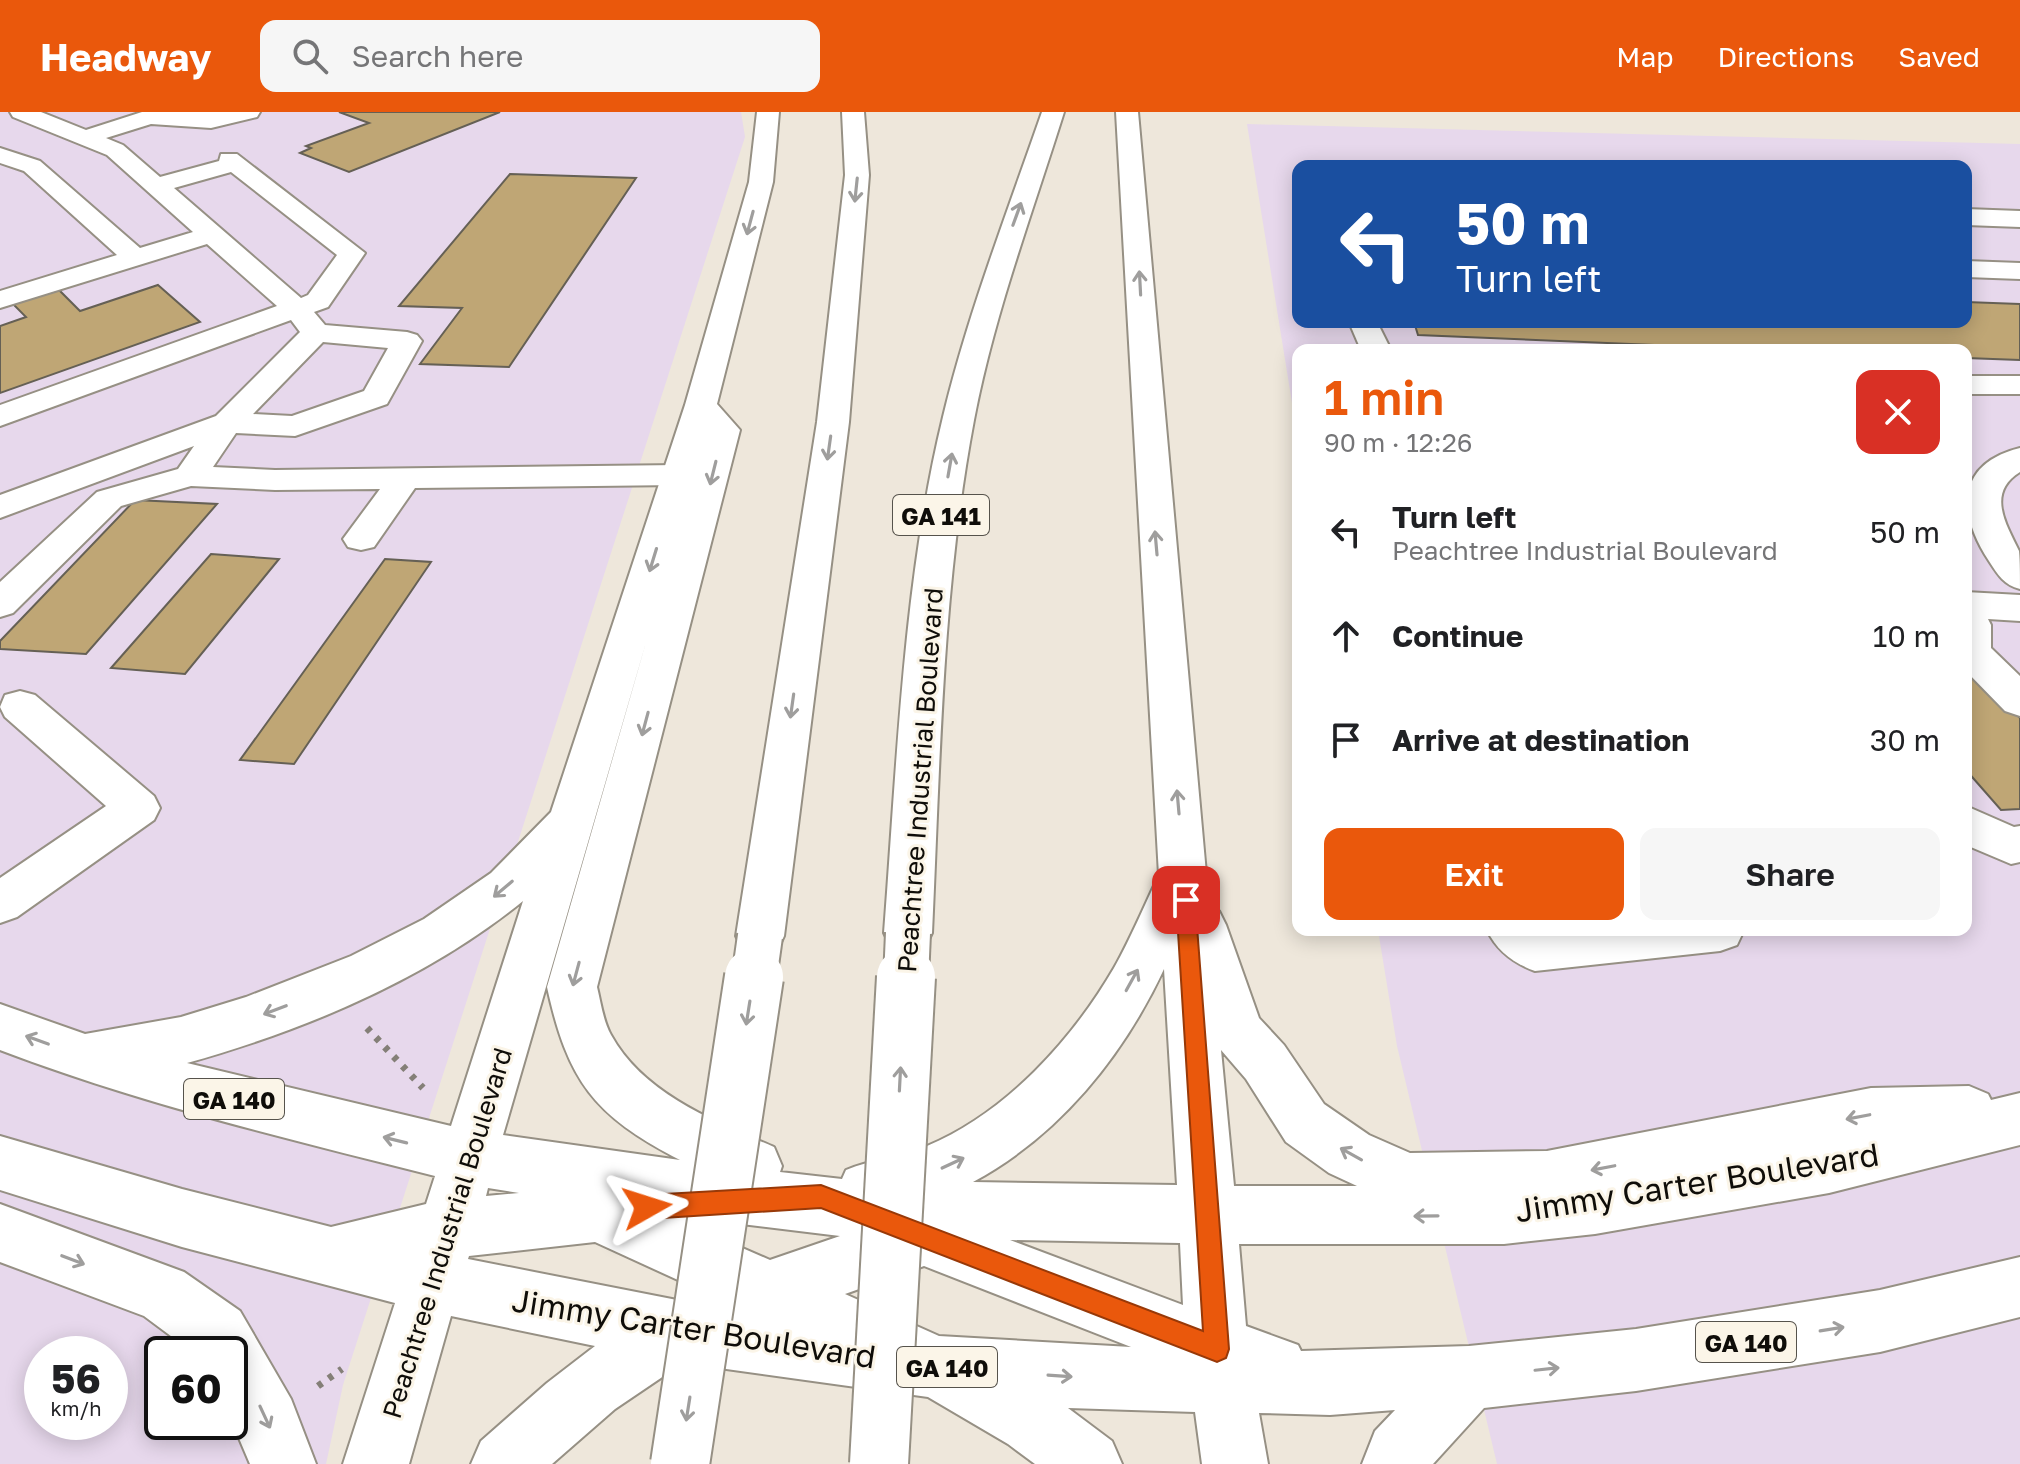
<!DOCTYPE html>
<meta charset="utf-8">
<style>
:root{--surface:#fff;--page:#f6f6f6;--text:#202124;--muted:#757577;--accent:#ea580c}
body{margin:0;font-family:"Golos Text",sans-serif;background:var(--page);color:var(--text);height:100vh;display:flex;flex-direction:column;font-size:30px;white-space:nowrap}
*{box-sizing:border-box;margin:0}
p{font-size:26px;color:var(--muted)}
.icon{flex:none;width:44px;height:44px;fill:none;stroke:currentColor;stroke-width:2;stroke-linecap:round;stroke-linejoin:round}
.map{position:relative;flex:1;overflow:hidden}
.sheet{position:absolute;left:1292px;top:232px;width:680px;height:592px;display:flex;flex-direction:column;background:var(--surface);border-radius:16px;box-shadow:0 4px 20px #0003}
.sheet>*{flex:none}
.banner{position:absolute;left:1292px;top:48px;width:680px;height:168px;border-radius:16px;box-shadow:0 4px 20px #0003;background:#1a4fa0;color:#fff;overflow:hidden}
.speed{position:absolute;left:24px;top:1224px;display:flex;gap:16px;font-size:40px;font-weight:700;text-align:center}
.speed>*{display:grid;place-content:center;width:104px;height:104px;border-radius:50%;background:var(--surface);box-shadow:0 4px 20px #0003;line-height:1}
.speed small{font-size:20px;font-weight:400}
.speed .limit{border:4px solid #111;border-radius:12px;background:#fff;color:#111}
.pin{position:absolute;display:grid;place-items:center;width:68px;height:68px;color:#fff;margin:-34px;border-radius:16px;box-shadow:0 4px 12px #0006}
.me{position:absolute;width:88px;margin:-44px;rotate:84deg;stroke-linejoin:round;filter:drop-shadow(0 0 6px #0008)}
.turn{display:flex;align-items:center;gap:28px;height:168px;padding:0 32px;font-size:36px}
.turn .icon{width:104px;height:104px;stroke-width:2.5}
.turn b{display:block;font-size:56px;line-height:68px}
.round{display:grid;place-items:center;flex:none;width:84px;height:84px;border-radius:16px;background:var(--page)}
.summary{display:flex;align-items:center;justify-content:space-between;height:136px;padding:0 32px}
h1{font-size:48px;font-weight:600;line-height:60px;color:var(--accent)}
.button{display:flex;gap:16px;margin-top:auto;padding:16px 32px}
.button a{flex:1;height:92px;border-radius:16px;background:var(--accent);color:#fff;font-size:32px;font-weight:600;line-height:92px;text-align:center}
.button a+a{background:var(--page);color:var(--text)}
ul{padding:0;list-style:none}
li{display:flex;align-items:center;gap:24px;height:104px;padding:0 32px}
li div{flex:1}
li b{display:block;font-size:30px}
li em{font-style:normal}
header{display:flex;align-items:center;gap:48px;box-sizing:border-box;height:112px;padding:0 40px;background:var(--accent);color:#fff}
header strong{font-size:38px}
nav{display:flex;gap:44px;margin-inline-start:auto;font-size:28px}
.search{width:560px;height:72px;background:var(--page);display:flex;align-items:center;gap:20px;box-sizing:border-box;padding:0 28px;border-radius:16px;color:var(--muted);font-size:30px}
.map>svg:first-child{display:block}
.commercial{fill:#e7d8ec;fill-rule:evenodd}
.building{fill:#bfa675;stroke:#656055;stroke-width:2}
.lines{fill:none;stroke-linecap:round;stroke-linejoin:round}
.minor-casing{stroke:#969084;stroke-width:4}
.major-casing{stroke:#969084;stroke-width:4}
.highway-casing{stroke:#969084;stroke-width:4}
.path{stroke:#847f77;stroke-width:7;stroke-dasharray:5 8;stroke-linecap:butt}
.minor{fill:#fff;fill-rule:evenodd}
.major{fill:#fff;fill-rule:evenodd}
.highway{fill:#fff;fill-rule:evenodd}
.highway-bridge-far1-casing{stroke:#969084;stroke-width:48;stroke-linecap:butt}
.highway-bridge-casing{stroke:#969084;stroke-width:62;stroke-linecap:butt}
.highway-bridge-far1{stroke:#fff;stroke-width:44}
.highway-bridge{stroke:#fff;stroke-width:58}
.oneway{stroke:#9f9e9d}
.route{fill:#ea580c;stroke:#983908;stroke-width:2}
.labels{text-anchor:middle;dominant-baseline:central;stroke-width:6;stroke-linejoin:round;paint-order:stroke}
.shield{fill:#fbf5e8;stroke:#56534c;stroke-width:2}
.shield-label{font-size:24px;font-weight:bold;fill:#0f0d09}
.street-label{font-size:26px;fill:#0f0d09;stroke:#fbf5e8}
.near-street-label{font-size:32px;fill:#0f0d09;stroke:#fbf5e8}
</style>
<header>
<strong>Headway</strong>
<div class="search"><svg class="icon" aria-label="search" viewBox="0 0 24 24"><circle cx="10" cy="10" r="6"/><path d="M15 15l6 6"/></svg>Search here</div>
<nav><a>Map</a><a>Directions</a><a>Saved</a></nav>
</header>
<div class="map">
<svg width="2020" height="1352" viewBox="0 0 2020 1352">
<rect width="100%" height="100%" fill="#eee7db"/>
<g class="commercial">
<path d="M0 0H741L745 25 343 1273 326 1352H0ZM42 1242H110V1310H42ZM162 1242H230V1310H162Z"/>
<path d="M1247 12 2020 32V1352H1497L1397 934 1378 818H1966V238H1298V328ZM1298 54H1966V210H1298Z"/>
</g>
<g class="building">
<path d="M339 0H500L349 60 300 41 311 36 306 34 369 11Z"/>
<path d="M510 62 636 66 509 255 420 252 462 196 399 194Z"/>
<path d="M158 173 200 210 0 281V214L26 205 13 192 58 177 80 199Z"/>
<path d="M1966 190 2020 192V248L1966 246V238H1773L1418 223 1414 210H1966Z"/>
<path d="M135 388 217 392 86 542 0 537V529Z"/>
<path d="M211 442 279 447 185 562 111 556Z"/>
<path d="M385 447 431 450 294 652 240 648Z"/>
<path d="M1966 548 2020 606V697L2001 698 1966 658Z"/>
</g>
<g class="lines">
<defs>
<g id="minor">
<path d="M10 0H41L86 18 142 0H260L257 5 211 16 151 12 106 26 123 33 160 65 219 49 221 42H237L365 141 328 195 314 200 325 213 407 220 417 223 422 229 387 292 295 324 236 321 213 355 275 358 679 353 691 356 696 363 691 370 679 373 415 376 374 435 361 438 348 435 343 427 380 377 275 378 191 374 121 394 13 501 0 505V470L97 380 178 357 194 334 0 406V383L216 304 300 220 291 208 0 314V293L277 194 207 132 0 196V179L117 143 24 59 0 51V36L40 49 140 136 193 120 107 43 13 5ZM231 60 337 143 308 183 301 186 174 76ZM323 230 388 236 364 279 292 304 253 302Z"/>
<path d="M1966 97 2020 99V115L1966 113Z"/>
<path d="M1966 149 2020 151V167L1966 165Z"/>
<path d="M1349 210H1377L1391 238H1361Z"/>
<rect x="1966" y="264" width="54" height="18"/>
<path d="M2020 336V360C1986 381 2006 412 2019 439 2020 449 2020 466 2020 477 2004 473 1998 463 1989 449 1958 402 1955 352 2020 336Z"/>
<path d="M1966 480 2020 483V509L1988 507 1991 513V536L2020 564V604L2005 599 1966 559Z"/>
<path d="M20 579 35 583 154 684 160 696 154 708 17 805 0 811V766L106 694 5 605 0 595 5 583Z"/>
<path d="M1966 694 2014 715 2020 714V750L2011 752 1966 733Z"/>
<path d="M1487 818H1744L1737 833 1720 839 1535 859C1513 851 1497 839 1487 818Z"/>
</g>
<g id="major">
<path d="M757 0H779L773 70 717 292 740 318 597 875C601 891 603 909 611 923 643 982 716 1010 774 1035L782 1054 780 1060 842 1067 846 1058C872 1047 901 1045 927 1034 1006 1001 1072 928 1114 856 1131 826 1144 794 1159 763L1116 0H1138L1209 795 1219 799 1226 813 1259 906 1284 933 1324 992 1369 1023 1410 1041 1547 1039 1871 976 1969 974 1988 982 1991 988 2020 981V1033L1829 1081 1595 1122 1504 1132H1239L1246 1214 1298 1233 1301 1239 1469 1234 1636 1217 1880 1178 2020 1145V1205L1880 1240 1636 1279 1484 1296 1433 1352H1362L1375 1319 1395 1298 1330 1303 1259 1301 1268 1352H1202L1195 1300 1068 1296 1112 1329 1122 1352H1035L1008 1332 928 1285 683 1251 615 1297 552 1352H471L481 1329 547 1271 595 1234 451 1204 409 1352H343L395 1191 182 1135 0 1078V1024L182 1077 331 1115 426 1092 435 1064C288 1027 142 992 0 938V892L85 922 181 905 246 885 351 844 424 807 491 761 551 700 685 293 749 70ZM647 527 547 875C568 969 593 1003 680 1048L503 1023ZM523 789 451 1014 187 951C305 918 427 867 523 789ZM1164 857 1177 1073 973 1070C1060 1023 1123 944 1164 857ZM1221 938 1246 967 1286 1030 1329 1061 1357 1074H1234ZM488 1076 519 1081 486 1084ZM700 1107 840 1124 770 1148 692 1114ZM1010 1128 1180 1131 1183 1193ZM595 1130 726 1190 728 1195 715 1193 692 1182 677 1188 468 1147 469 1144ZM924 1154 1131 1235 939 1224 845 1182Z"/>
<path d="M0 1092 184 1160 240 1199 291 1287 316 1352H250L230 1305V1242H195L144 1204 0 1150Z"/>
</g>
<g id="highway">
<path d="M842 0H864L869 63 849 310 784 824 777 839 760 845 743 839 736 824 817 310 845 63Z"/>
<path d="M1042 0H1064C1032 102 994 203 974 308 942 476 940 650 932 821L925 836 908 842 891 836 884 821C897 653 903 469 943 305 968 201 1007 101 1042 0Z"/>
</g>
</defs>
<use href="#minor" class="minor-casing"/>
<use href="#major" class="major-casing"/>
<use href="#highway" class="highway-casing"/>
<g class="path">
<path d="M367 916 423 976"/>
<path d="M318 1274 342 1257"/>
</g>
<use href="#minor" class="minor"/>
<use href="#major" class="major"/>
<use href="#highway" class="highway"/>
<defs>
<g id="highway-bridge-far1">
<path d="M754 867 760 824"/>
<path d="M906 867 908 821"/>
</g>
<g id="highway-bridge">
<path d="M680 1352 754 865"/>
<path d="M879 1352 906 865"/>
</g>
</defs>
<use href="#highway-bridge-far1" class="highway-bridge-far1-casing"/>
<use href="#highway-bridge" class="highway-bridge-casing"/>
<use href="#highway-bridge-far1" class="highway-bridge-far1"/>
<use href="#highway-bridge" class="highway-bridge"/>
</g>
<defs><path id="oneway-shaft" d="M-6 0H5M1.5-3L5.5 0L1.5 3" fill="none" stroke-width="1.6" stroke-linecap="round" stroke-linejoin="round" transform="scale(2)"/></defs>
<g class="oneway">
<use href="#oneway-shaft" transform="translate(856 78) rotate(96)"/>
<use href="#oneway-shaft" transform="translate(1017 102) rotate(-70)"/>
<use href="#oneway-shaft" transform="translate(750 111) rotate(105)"/>
<use href="#oneway-shaft" transform="translate(1140 171) rotate(-93)"/>
<use href="#oneway-shaft" transform="translate(829 336) rotate(98)"/>
<use href="#oneway-shaft" transform="translate(950 353) rotate(-80)"/>
<use href="#oneway-shaft" transform="translate(713 361) rotate(104)"/>
<use href="#oneway-shaft" transform="translate(1156 431) rotate(-95)"/>
<use href="#oneway-shaft" transform="translate(653 448) rotate(107)"/>
<use href="#oneway-shaft" transform="translate(792 594) rotate(98)"/>
<use href="#oneway-shaft" transform="translate(645 612) rotate(105)"/>
<use href="#oneway-shaft" transform="translate(1178 690) rotate(-95)"/>
<use href="#oneway-shaft" transform="translate(503 777) rotate(140)"/>
<use href="#oneway-shaft" transform="translate(576 862) rotate(105)"/>
<use href="#oneway-shaft" transform="translate(1132 868) rotate(-61)"/>
<use href="#oneway-shaft" transform="translate(275 898) rotate(159)"/>
<use href="#oneway-shaft" transform="translate(748 901) rotate(99)"/>
<use href="#oneway-shaft" transform="translate(37 928) rotate(-160)"/>
<use href="#oneway-shaft" transform="translate(900 967) rotate(-87)"/>
<use href="#oneway-shaft" transform="translate(1858 1005) rotate(169)"/>
<use href="#oneway-shaft" transform="translate(395 1028) rotate(-166)"/>
<use href="#oneway-shaft" transform="translate(1351 1042) rotate(-151)"/>
<use href="#oneway-shaft" transform="translate(953 1051) rotate(-25)"/>
<use href="#oneway-shaft" transform="translate(1603 1056) rotate(169)"/>
<use href="#oneway-shaft" transform="translate(1426 1104) rotate(179)"/>
<use href="#oneway-shaft" transform="translate(73 1148) rotate(21)"/>
<use href="#oneway-shaft" transform="translate(1832 1217) rotate(-9)"/>
<use href="#oneway-shaft" transform="translate(1547 1257) rotate(-6)"/>
<use href="#oneway-shaft" transform="translate(1060 1264) rotate(4)"/>
<use href="#oneway-shaft" transform="translate(688 1297) rotate(99)"/>
<use href="#oneway-shaft" transform="translate(265 1305) rotate(65)"/>
</g>
<path class="route" d="M1186 780 1193 782 1195 788 1229 1237 1226 1246 1217 1250 821 1096 647 1107 639 1103 635 1095 639 1087 647 1083 821 1073 1203 1219 1176 788 1179 782Z"/>
<g class="labels">
<g class="shield">
<rect x="893" y="383" width="96" height="40" rx="6"/>
<rect x="184" y="967" width="100" height="40" rx="6"/>
<rect x="1696" y="1210" width="100" height="40" rx="6"/>
<rect x="897" y="1235" width="100" height="40" rx="6"/>
</g>
<g class="shield-label">
<text x="941" y="403">GA 141</text>
<text x="234" y="987">GA 140</text>
<text x="1746" y="1230">GA 140</text>
<text x="947" y="1255">GA 140</text>
</g>
<g class="street-label">
<text transform="translate(920 668) rotate(-86)">Peachtree Industrial Boulevard</text>
<text transform="translate(447 1121) rotate(-73)">Peachtree Industrial Boulevard</text>
</g>
<g class="near-street-label">
<text transform="translate(1697 1070) rotate(-9)">Jimmy Carter Boulevard</text>
<text transform="translate(694 1216) rotate(9)">Jimmy Carter Boulevard</text>
</g>
</g>
</svg>
<div class="speed"><div>56<small>km/h</small></div><div class="limit">60</div></div>
<div class="pin" style="left:1186px;top:788px;background:#d93025"><svg class="icon" aria-label="arrive" viewBox="0 0 24 24"><path d="M6 21V4h12l-3 4 3 4H6"/></svg></div>
<svg class="me" style="left:647px;top:1095px" viewBox="-20 -20 40 40"><path d="M0-17L14 15 0 8-14 15z" fill="#ea580c" stroke="#fff" stroke-width="4"/></svg>
<div class="banner">
<div class="turn"><svg class="icon" aria-label="left" viewBox="0 0 24 24"><path d="M17 20v-9H6M10 6l-5 5 5 5"/></svg><div><b>50 m</b>Turn left</div></div>
</div>
<section class="sheet">
<div class="summary"><div><h1>1 min</h1><p>90 m · 12:26</p></div><a class="round" style="background:#d93025;color:#fff"><svg class="icon" aria-label="close" viewBox="0 0 24 24"><path d="M6 6l12 12M18 6L6 18"/></svg></a></div>
<ul>
<li><svg class="icon" aria-label="left" viewBox="0 0 24 24"><path d="M17 20v-9H6M10 6l-5 5 5 5"/></svg><div><b>Turn left</b><p>Peachtree Industrial Boulevard</p></div><em>50 m</em></li>
<li><svg class="icon" aria-label="ahead" viewBox="0 0 24 24"><path d="M12 20V5M6 11l6-6 6 6"/></svg><div><b>Continue</b></div><em>10 m</em></li>
<li><svg class="icon" aria-label="arrive" viewBox="0 0 24 24"><path d="M6 21V4h12l-3 4 3 4H6"/></svg><div><b>Arrive at destination</b></div><em>30 m</em></li>
</ul>
<div class="button"><a>Exit</a><a>Share</a></div>
</section>
</div>
